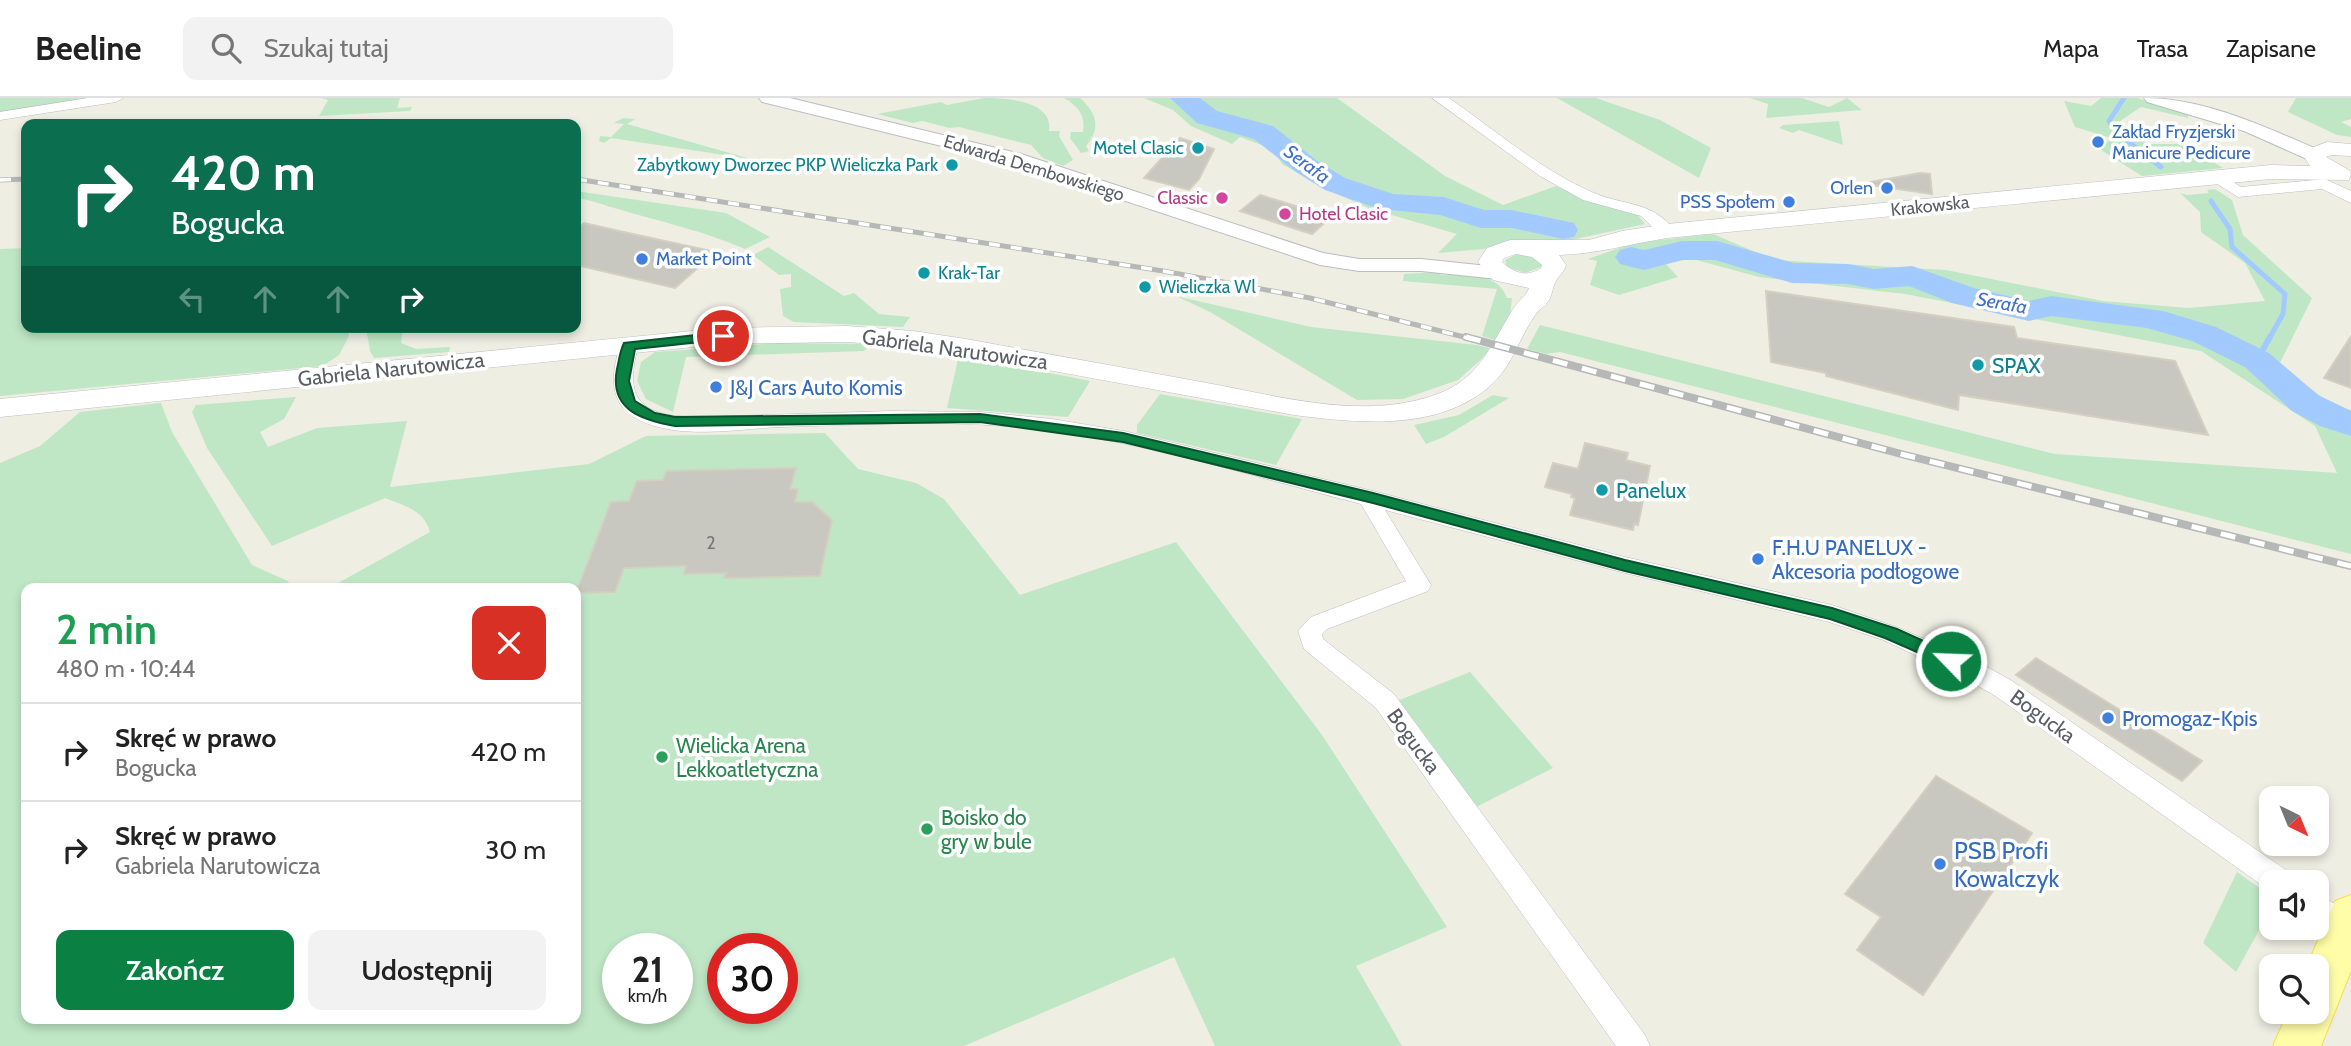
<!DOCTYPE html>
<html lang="pl">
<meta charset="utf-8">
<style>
:root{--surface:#fff;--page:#f2f2f2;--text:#222;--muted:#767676;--line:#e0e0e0;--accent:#0b8043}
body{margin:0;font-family:Cabin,sans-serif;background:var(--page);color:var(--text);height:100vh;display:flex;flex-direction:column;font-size:26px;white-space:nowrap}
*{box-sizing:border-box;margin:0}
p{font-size:23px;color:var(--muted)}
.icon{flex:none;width:38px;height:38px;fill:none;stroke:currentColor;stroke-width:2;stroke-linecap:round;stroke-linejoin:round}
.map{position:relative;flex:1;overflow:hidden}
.sheet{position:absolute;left:21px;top:485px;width:560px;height:441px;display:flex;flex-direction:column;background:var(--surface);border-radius:14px;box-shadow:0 4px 10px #0003}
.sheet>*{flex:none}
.top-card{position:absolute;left:21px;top:21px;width:560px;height:214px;border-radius:14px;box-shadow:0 4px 10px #0003;background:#0b6e4f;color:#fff;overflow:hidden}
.needle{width:46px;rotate:137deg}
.buttons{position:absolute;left:2259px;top:688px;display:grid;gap:14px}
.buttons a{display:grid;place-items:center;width:70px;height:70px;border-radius:14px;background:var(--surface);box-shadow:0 4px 10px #0003;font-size:35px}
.speed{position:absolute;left:602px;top:835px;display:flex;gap:14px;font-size:35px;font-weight:700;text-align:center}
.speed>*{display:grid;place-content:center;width:91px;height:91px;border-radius:50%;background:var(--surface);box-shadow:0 4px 10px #0003;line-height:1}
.speed small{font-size:18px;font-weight:400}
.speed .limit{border:10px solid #d22;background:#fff;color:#111}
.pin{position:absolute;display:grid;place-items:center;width:60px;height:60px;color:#fff;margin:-30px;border:4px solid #fff;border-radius:50%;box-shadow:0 2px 7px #0007}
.me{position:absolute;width:77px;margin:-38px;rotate:294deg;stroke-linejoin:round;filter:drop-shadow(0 0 5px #0008)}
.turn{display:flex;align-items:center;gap:24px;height:147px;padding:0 35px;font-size:32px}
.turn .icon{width:91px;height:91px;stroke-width:2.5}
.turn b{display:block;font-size:49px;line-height:60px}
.lanes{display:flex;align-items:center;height:66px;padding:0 35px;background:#0003;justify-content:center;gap:35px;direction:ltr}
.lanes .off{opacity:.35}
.round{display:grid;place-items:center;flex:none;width:74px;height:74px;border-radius:14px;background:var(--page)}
.head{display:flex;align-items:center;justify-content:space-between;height:119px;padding:0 35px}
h1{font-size:42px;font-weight:600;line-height:52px;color:#1e9e55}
.action{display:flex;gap:14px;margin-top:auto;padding:14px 35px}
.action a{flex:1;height:80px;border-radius:14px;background:var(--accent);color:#fff;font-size:28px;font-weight:600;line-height:80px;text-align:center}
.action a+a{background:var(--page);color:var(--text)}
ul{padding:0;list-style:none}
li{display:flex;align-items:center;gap:21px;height:98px;padding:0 35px;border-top:2px solid var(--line)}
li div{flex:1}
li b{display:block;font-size:26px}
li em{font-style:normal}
header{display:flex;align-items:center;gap:42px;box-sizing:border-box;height:98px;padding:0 35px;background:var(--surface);border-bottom:2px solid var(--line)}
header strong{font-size:33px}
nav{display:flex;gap:38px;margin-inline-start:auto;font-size:24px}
.search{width:490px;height:63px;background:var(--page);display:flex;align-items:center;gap:18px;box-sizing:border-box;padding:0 24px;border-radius:14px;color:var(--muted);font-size:26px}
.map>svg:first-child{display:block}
.green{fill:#bfe7c5;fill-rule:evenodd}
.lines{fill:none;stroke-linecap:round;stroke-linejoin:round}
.stream-far1{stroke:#a3caff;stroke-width:5}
.stream{stroke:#a3caff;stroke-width:6}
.river{fill:#a3caff;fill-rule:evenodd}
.building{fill:#c9c8c0;stroke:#d3d0c1;stroke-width:2}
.minor-casing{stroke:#bbbcc2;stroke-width:1}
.tertiary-casing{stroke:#bbbcc2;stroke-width:2}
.secondary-casing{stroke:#bcbec5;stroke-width:1}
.primary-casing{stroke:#f5de56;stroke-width:2}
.minor{fill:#fff;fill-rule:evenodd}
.tertiary{fill:#fff;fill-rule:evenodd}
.secondary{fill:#fff;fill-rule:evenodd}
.primary{fill:#fffda8;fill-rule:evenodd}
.rail-far1-casing{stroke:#b6b7b7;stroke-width:5}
.rail-casing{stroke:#b6b7b7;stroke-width:8}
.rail-far1{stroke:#fff;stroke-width:3.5;stroke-dasharray:11;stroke-linecap:butt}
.rail{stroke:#fff;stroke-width:5;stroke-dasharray:15;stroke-linecap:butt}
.route{fill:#0b8043;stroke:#07532c;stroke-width:2}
.shop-dot{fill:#3f7fe0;stroke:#fff;stroke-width:2.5}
.culture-dot{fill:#0f9aa8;stroke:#fff;stroke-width:2.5}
.hotel-dot{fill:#d1479c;stroke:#fff;stroke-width:2.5}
.leisure-dot{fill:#2e9e5b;stroke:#fff;stroke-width:2.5}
.labels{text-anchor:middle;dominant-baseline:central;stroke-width:7;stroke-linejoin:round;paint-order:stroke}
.far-shop-label{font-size:18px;fill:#366cbe;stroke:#fff;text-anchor:start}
.far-culture-label{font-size:18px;fill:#0d838f;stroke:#fff;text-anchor:end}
.far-street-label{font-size:18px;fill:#5b5e64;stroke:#fff}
.far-hotel-label{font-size:18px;fill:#b23c85;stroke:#fff;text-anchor:end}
.number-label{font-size:18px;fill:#76787b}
.far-water-label{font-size:19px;font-style:italic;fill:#4270c6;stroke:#fff}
.street-label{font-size:21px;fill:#5b5e64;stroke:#fff}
.culture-label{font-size:21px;fill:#0d838f;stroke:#fff;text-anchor:start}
.shop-label{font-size:21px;fill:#366cbe;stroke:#fff;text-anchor:start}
.leisure-label{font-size:21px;fill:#27864d;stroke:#fff;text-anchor:start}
.near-shop-label{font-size:24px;fill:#366cbe;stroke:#fff;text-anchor:start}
</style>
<header>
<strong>Beeline</strong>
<div class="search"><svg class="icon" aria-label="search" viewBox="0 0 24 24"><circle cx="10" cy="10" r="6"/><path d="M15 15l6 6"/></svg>Szukaj tutaj</div>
<nav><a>Mapa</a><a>Trasa</a><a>Zapisane</a></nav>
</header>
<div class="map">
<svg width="2351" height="948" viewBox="0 0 2351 948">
<rect width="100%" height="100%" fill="#efeee3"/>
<g class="green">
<path d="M0 0H105L0 16Z"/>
<path d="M321 0H400L397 10 412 9 410 13 319 18 328 2Z"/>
<path d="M984 0C1005 0 1054 2 1049 33H1060L1059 38 1073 62 1063 68 1043 60 1031 47 959 29 949 30 923 23 912 25 877 16 941 4 947 7Z"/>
<path d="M1064 0H1080C1096 14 1102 30 1086 48L1089 53 1081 55 1070 40 1071 34H1083C1086 18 1078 8 1064 0Z"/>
<path d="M1144 0H1337L1445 78 1503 107 1556 88 1600 107 1637 116 1645 126 1562 144 1438 155 1457 136 1371 111 1330 93 1282 66 1273 51 1240 39 1232 46 1191 28 1173 12Z"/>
<path d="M1557 0H1596L1660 22 1711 50 1699 80Z"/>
<path d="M1750 0H1802L1829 9 1847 0 1862 12 1766 20 1768 6Z"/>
<path d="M2101 0H2137L2188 15V20L2141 9 2120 23 2148 46H2185L2223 70 2142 78 2101 52 2111 40 2075 29 2064 3 2091 8Z"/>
<path d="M2296 0H2351V21L2341 24 2351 29V39L2337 37 2288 14Z"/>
<path d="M623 20 635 21 627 26 751 61 611 40 604 45 599 43 600 38 611 39 624 26 614 25Z"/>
<path d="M1839 23 1843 47 1799 32 1793 35 1779 30 1783 27Z"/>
<path d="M2215 91 2232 102 2243 137 2312 200 2279 267 2330 305 2351 312V456L1560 254 1546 256 1527 251 1540 227 2055 356 2337 375 2315 328 2201 253 1905 196 1759 179 1689 160 1665 165 1678 179 1619 197 1590 187 1597 163 1588 161 1633 145 1713 136 1774 162 1946 172 2103 203 2189 210 2265 203 2245 165 2201 134 2200 114 2180 95 2187 97 2209 95 2207 92Z"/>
<path d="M576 93 726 115 770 139 745 151C704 133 661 124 618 111 603 107 592 102 576 100Z"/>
<path d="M768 149 844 198 854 195 879 216 910 219 903 229 794 224 783 218 780 191 791 189V176L779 177 753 157Z"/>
<path d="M26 150V229H347L349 238 339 257 323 268 0 298V151Z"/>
<path d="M1517 156 1532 158 1541 165V169L1525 175 1507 169 1505 162Z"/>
<path d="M1439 174 1441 177C1464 177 1497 173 1507 200H1512L1510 218 1498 243 1482 238 1497 191 1403 183 1404 176Z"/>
<path d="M1176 198 1311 229 1477 247 1493 251 1458 282 1403 301 1357 302 1210 214Z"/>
<path d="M366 229H403L401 245 416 251 450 249 449 254 374 260 370 253Z"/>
<path d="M776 245 871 246 864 253 686 259 673 314 646 301 637 283 641 264 655 254Z"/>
<path d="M959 257 1090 283 1068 319 947 310Z"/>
<path d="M1160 296 1302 321 1276 367 1137 335V327Z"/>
<path d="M1493 297 1509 300 1444 339 1426 346 1414 327 1459 317Z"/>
<path d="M296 299 284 321 260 334 268 349 317 330 407 323 390 389 589 366 646 338 825 335 858 371 916 385 944 401 1020 497 1176 444 1322 637 1447 829 1356 868 1402 948H1215L1174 859 964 948H0V365L40 348 80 314 161 305 172 334 252 467 288 483 291 490H26V920H576V490H329L430 434C424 412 405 408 385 400L272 448 207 350 192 314 196 307ZM618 850H677V910H618ZM723 850H782V910H723Z"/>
<path d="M1470 574 1553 670 1476 709 1397 603Z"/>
<path d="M2237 774 2271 798 2272 809 2236 874 2203 845Z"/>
</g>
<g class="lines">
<g class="stream-far1">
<path d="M2124 0 2109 23 2117 35 2161 69"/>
<path d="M2211 103 2230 131 2232 149 2285 196 2283 216 2269 241"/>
</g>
<path class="stream" d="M2257 262 2270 239"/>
<g class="river">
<path d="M1170 0H1200L1217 13 1273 28 1316 62 1345 80 1393 96 1444 99 1484 112H1512L1574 125 1578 132 1574 139 1563 141 1512 130H1481L1440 117 1379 111 1325 92 1296 74 1254 41 1197 25Z"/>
<path d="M1682 143H1717L1794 165 1848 166 1874 171 1912 168 1974 190 2029 203 2051 198 2163 213 2216 229 2269 255 2318 297 2351 313V338L2320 328 2292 313 2245 269 2192 243 2147 230 2051 218 2029 223 1952 205 1909 188 1874 191 1848 186 1792 185 1715 162H1683L1644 172 1620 166 1615 159 1620 152 1631 149 1644 152Z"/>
</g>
</g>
<g class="building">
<path d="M1180 40 1214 51 1199 81 1189 92 1144 80Z"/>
<path d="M1920 75 1930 76 1932 96 1870 87V84Z"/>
<path d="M1260 97 1331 119 1312 136 1240 113Z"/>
<path d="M584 125 628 135 716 154 675 190 576 167V132Z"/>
<path d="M1766 193 2014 229 2017 240 2175 263 2208 337 1959 297 1958 312 1826 278V275L1771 264Z"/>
<path d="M2351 238V290L2324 280Z"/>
<path d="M1585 345 1628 355 1626 362 1650 368 1638 427 1634 426 1633 432 1570 417 1575 400 1571 399 1572 396 1545 389 1553 365 1578 371Z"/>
<path d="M796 370 790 391H798L795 404H812L832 422 820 478 724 480 726 475 684 476 686 468 624 470 615 494 576 495 611 404 629 403 637 383 663 382 666 373Z"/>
<path d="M2036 560 2202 663 2182 683 2016 577Z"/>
<path d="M1936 678 2032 735 1923 897 1857 852 1881 819 1845 796Z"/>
</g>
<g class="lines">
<defs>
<g id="minor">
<path d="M88 0H123L116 4 0 22V14Z"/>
<path d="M1432 0H1449C1495 32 1542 73 1594 95 1625 108 1653 103 1675 133L1667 138 1661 137 1641 118 1583 102 1540 78Z"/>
<path d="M2217 74 2241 89 2325 81 2351 93V105L2322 91 2238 99 2211 82 2209 79 2211 76Z"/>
<path d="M629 242 638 248C622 307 646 319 701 319L891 313 981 314 1052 321 1124 333 1373 393 1625 459 1832 507 1899 530 1980 565 2012 583 2290 775 2294 784H2272L2270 793 1994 597 1962 579 1883 542 1829 524 1625 475 1385 412 1431 487 1428 493 1327 531 1322 536 1323 541 1394 596 1645 937 1650 948H1616L1376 610 1304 551 1298 533 1311 519 1406 483 1361 406C1243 376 1125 337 1003 328 929 322 855 327 780 329 737 331 679 342 639 322 608 307 611 276 620 248Z"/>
<path d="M2317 796 2351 815V844L2317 825Z"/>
</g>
<g id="tertiary">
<path d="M759 0H790L1021 56 1323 155 1359 161H1421L1498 169 1506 170 1509 175 1506 180 1498 181 1421 173H1359L1320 167 1007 64 762 4Z"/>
<path d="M2144 0C2205 0 2265 29 2321 53L2324 57 2314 63 2307 61 2244 33 2147 4Z"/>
</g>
<path id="secondary" d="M2327 44 2351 46V58L2331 57 2326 59 2349 72 2351 76 2349 82 2271 81 1667 140C1630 146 1596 156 1559 157L1566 167C1564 175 1558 178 1555 185 1552 191 1552 199 1547 205 1544 209 1539 211 1536 216 1519 239 1513 268 1490 288 1437 334 1358 325 1294 317L966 257 913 249 847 244 723 246 0 319V301L723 230 847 228 913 233 966 241C1046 256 1127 270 1207 285 1273 297 1350 319 1418 302 1477 288 1485 257 1513 211 1518 203 1526 199 1529 190L1493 182 1478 164 1487 150 1510 142H1589L1622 133 1667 126 2271 67 2310 68 2303 57 2306 52ZM1516 156 1532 159 1542 167 1541 170C1527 180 1514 175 1502 164L1504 160Z"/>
<path id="primary" d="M2351 797V873L2321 948H2273L2288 914H2317V868H2307L2335 803Z"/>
</defs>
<use href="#minor" class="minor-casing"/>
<use href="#tertiary" class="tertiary-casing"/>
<use href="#secondary" class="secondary-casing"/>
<use href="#primary" class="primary-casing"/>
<use href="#minor" class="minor"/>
<use href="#tertiary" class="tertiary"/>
<use href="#secondary" class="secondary"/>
<use href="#primary" class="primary"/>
<defs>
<g id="rail-far1">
<path d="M576 81 1163 173 1310 200 1472 241"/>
<path d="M0 82 26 81"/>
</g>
<path id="rail" d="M1466 239 1905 357 2351 468"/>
</defs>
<use href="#rail-far1" class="rail-far1-casing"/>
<use href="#rail" class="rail-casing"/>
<use href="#rail-far1" class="rail-far1"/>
<use href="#rail" class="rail"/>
</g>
<path class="route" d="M723 234 730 238 728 241 635 251 629 283 635 303 655 315 675 319 980 316 1123 335 1373 395 1625 462 1832 510 1897 531 1957 558 1960 563 1957 567 1951 569 1885 540 1830 521 1625 473 1373 405 1123 344 980 324 675 328C642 322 609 312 617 271 619 262 620 253 624 245Z"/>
<g class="shop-dot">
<circle cx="2098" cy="44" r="7"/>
<circle cx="1887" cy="90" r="7"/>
<circle cx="1789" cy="104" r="7"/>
<circle cx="642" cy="161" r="7"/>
<circle cx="716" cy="289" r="7"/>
<circle cx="1758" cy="461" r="7"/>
<circle cx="2108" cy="620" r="7"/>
<circle cx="1940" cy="766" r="7"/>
</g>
<g class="culture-dot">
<circle cx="1198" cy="50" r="7"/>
<circle cx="952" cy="67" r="7"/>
<circle cx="924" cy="175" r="7"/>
<circle cx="1145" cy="189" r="7"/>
<circle cx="1978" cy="267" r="7"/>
<circle cx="1602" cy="392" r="7"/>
</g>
<g class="hotel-dot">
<circle cx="1222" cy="100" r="7"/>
<circle cx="1285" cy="116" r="7"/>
</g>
<g class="leisure-dot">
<circle cx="662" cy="659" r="7"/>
<circle cx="927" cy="731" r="7"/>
</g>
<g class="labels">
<g class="far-shop-label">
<text x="2112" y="34">Zakład Fryzjerski<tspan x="2112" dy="21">Manicure Pedicure</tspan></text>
<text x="1873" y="90" text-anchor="end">Orlen</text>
<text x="1775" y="104" text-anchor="end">PSS Społem</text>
<text x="656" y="161">Market Point</text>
</g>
<g class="far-culture-label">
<text x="1184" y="50">Motel Clasic</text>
<text x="938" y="67">Zabytkowy Dworzec PKP Wieliczka Park</text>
<text x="938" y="175" text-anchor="start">Krak-Tar</text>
<text x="1159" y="189" text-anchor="start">Wieliczka Wl</text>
</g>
<g class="far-street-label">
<text transform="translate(1034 70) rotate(17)">Edwarda Dembowskiego</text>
<text transform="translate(1930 108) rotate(-6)">Krakowska</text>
</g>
<g class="far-hotel-label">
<text x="1208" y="100">Classic</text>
<text x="1299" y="116" text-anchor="start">Hotel Clasic</text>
</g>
<g class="number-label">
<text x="711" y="445">2</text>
</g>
<g class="far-water-label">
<text transform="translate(1307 66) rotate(36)">Serafa</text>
<text transform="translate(2002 205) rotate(10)">Serafa</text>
</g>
<g class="street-label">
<text transform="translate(955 251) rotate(8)">Gabriela Narutowicza</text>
<text transform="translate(391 271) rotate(-6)">Gabriela Narutowicza</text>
<text transform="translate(2043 618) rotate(36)">Bogucka</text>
<text transform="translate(1414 643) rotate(54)">Bogucka</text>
</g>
<g class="culture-label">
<text x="1992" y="267">SPAX</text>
<text x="1616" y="392">Panelux</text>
</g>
<g class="shop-label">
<text x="730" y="289">J&amp;J Cars Auto Komis</text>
<text x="1772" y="449">F.H.U PANELUX -<tspan x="1772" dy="24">Akcesoria podłogowe</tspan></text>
<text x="2122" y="620">Promogaz-Kpis</text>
</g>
<g class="leisure-label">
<text x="676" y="647">Wielicka Arena<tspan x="676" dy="24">Lekkoatletyczna</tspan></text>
<text x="941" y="719">Boisko do<tspan x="941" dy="24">gry w bule</tspan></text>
</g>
<g class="near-shop-label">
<text x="1954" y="752">PSB Profi<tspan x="1954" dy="28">Kowalczyk</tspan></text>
</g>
</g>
</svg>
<div class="buttons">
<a><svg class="needle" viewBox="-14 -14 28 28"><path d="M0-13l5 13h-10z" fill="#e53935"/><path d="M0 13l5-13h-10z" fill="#767676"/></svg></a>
<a><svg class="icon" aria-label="sound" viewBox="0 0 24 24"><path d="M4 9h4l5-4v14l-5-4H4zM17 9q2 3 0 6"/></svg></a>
<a><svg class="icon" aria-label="search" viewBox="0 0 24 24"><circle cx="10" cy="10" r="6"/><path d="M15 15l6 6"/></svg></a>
</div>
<div class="speed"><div>21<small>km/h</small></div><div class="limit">30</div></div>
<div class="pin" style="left:723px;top:238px;background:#d93025"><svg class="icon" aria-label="arrive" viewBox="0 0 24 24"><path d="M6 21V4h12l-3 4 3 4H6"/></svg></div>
<svg class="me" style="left:1951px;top:563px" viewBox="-20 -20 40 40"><circle r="17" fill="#0b8043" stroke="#fff" stroke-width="3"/><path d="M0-11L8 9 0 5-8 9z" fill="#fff"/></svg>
<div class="top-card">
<div class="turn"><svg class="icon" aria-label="right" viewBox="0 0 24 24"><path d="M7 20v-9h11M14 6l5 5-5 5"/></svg><div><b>420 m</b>Bogucka</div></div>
<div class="lanes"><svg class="icon off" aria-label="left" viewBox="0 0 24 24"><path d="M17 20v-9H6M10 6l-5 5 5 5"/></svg><svg class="icon off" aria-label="ahead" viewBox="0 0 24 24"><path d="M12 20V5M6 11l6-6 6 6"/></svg><svg class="icon off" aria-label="ahead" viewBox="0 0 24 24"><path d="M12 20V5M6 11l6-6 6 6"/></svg><svg class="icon" aria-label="right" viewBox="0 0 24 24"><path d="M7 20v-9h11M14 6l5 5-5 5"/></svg></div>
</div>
<section class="sheet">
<div class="head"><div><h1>2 min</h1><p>480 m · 10:44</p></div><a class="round" style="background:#d93025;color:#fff"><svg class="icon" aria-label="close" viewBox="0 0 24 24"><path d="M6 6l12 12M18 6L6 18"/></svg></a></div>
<ul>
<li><svg class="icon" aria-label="right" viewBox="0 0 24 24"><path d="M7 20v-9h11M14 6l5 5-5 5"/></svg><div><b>Skręć w prawo</b><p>Bogucka</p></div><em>420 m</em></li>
<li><svg class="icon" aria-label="right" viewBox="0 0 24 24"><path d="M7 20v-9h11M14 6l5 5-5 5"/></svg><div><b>Skręć w prawo</b><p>Gabriela Narutowicza</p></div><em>30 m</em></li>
</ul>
<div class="action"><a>Zakończ</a><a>Udostępnij</a></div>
</section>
</div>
